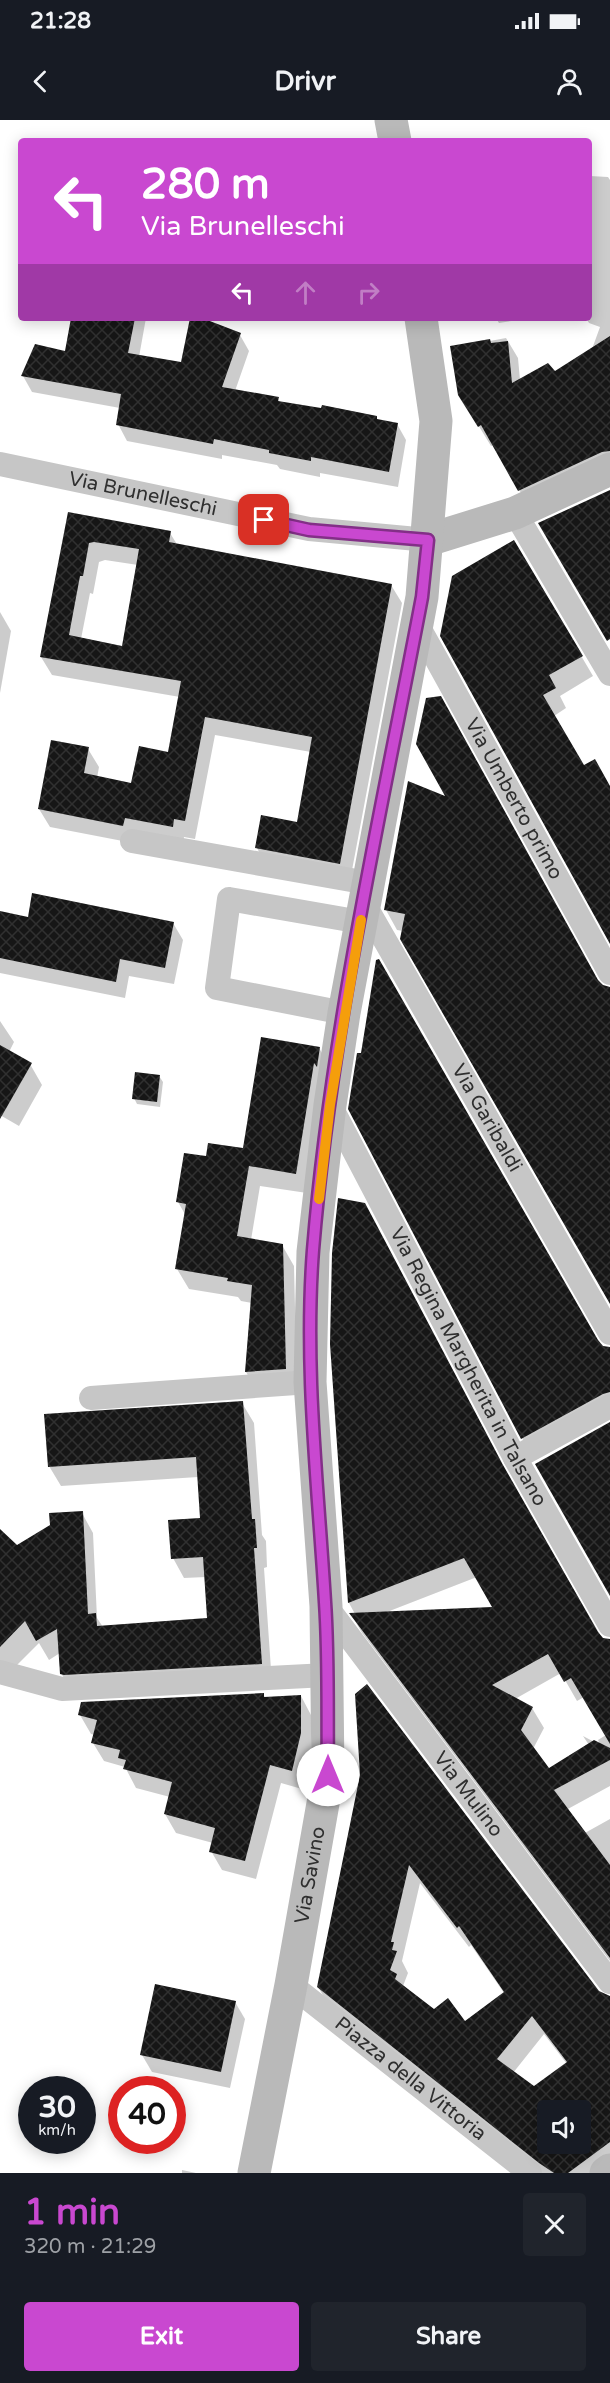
<!DOCTYPE html>
<meta charset="utf-8">
<style>
:root{--surface:#171b24;--page:#20242c;--text:#f1f3f6;--muted:#9ea1a6;--accent:#c948d0}
body{margin:0;font-family:"Varela Round",sans-serif;background:var(--page);color:var(--text);height:100vh;display:flex;flex-direction:column;font-size:22px;white-space:nowrap}
*{box-sizing:border-box;margin:0}
p{font-size:20px;color:var(--muted)}
.icon{flex:none;width:33px;height:33px;fill:none;stroke:currentColor;stroke-width:2;stroke-linecap:round;stroke-linejoin:round}
.map{position:relative;height:2053px;overflow:hidden}
.sheet{display:flex;flex-direction:column;background:var(--surface);flex:1}
.sheet>*{flex:none}
.banner{position:absolute;left:18px;top:18px;width:574px;height:183px;border-radius:6px;box-shadow:0 3px 15px #0003;background:#c948d0;color:#fff;overflow:hidden}
.buttons{position:absolute;left:537px;top:1980px;display:grid;gap:12px}
.buttons a{display:grid;place-items:center;width:54px;height:54px;border-radius:6px;background:var(--surface);box-shadow:0 3px 15px #0003;font-size:30px}
.speed{position:absolute;left:18px;top:1956px;display:flex;gap:12px;font-size:30px;font-weight:700;text-align:center}
.speed>*{display:grid;place-content:center;width:78px;height:78px;border-radius:50%;background:var(--surface);box-shadow:0 3px 15px #0003;line-height:1}
.speed small{font-size:15px;font-weight:400}
.speed .limit{border:9px solid #d22;background:#fff;color:#111}
.pin{position:absolute;display:grid;place-items:center;width:51px;height:51px;color:#fff;margin:-26px;border-radius:12px;box-shadow:0 3px 9px #0006}
.me{position:absolute;width:66px;margin:-33px;rotate:0deg;stroke-linejoin:round;filter:drop-shadow(0 0 4px #0008)}
.turn{display:flex;align-items:center;gap:21px;height:126px;padding:0 24px;font-size:27px}
.turn .icon{width:78px;height:78px;stroke-width:2.5}
.turn b{display:block;font-size:42px;line-height:51px}
.lanes{display:flex;align-items:center;height:57px;padding:0 24px;background:#0003;justify-content:center;gap:30px;direction:ltr}
.lanes .off{opacity:.35}
.round{display:grid;place-items:center;flex:none;width:63px;height:63px;border-radius:6px;background:var(--page)}
.summary{display:flex;align-items:center;justify-content:space-between;height:102px;padding:0 24px}
h1{font-size:36px;font-weight:800;line-height:45px;color:var(--accent)}
.button{display:flex;gap:12px;margin-top:auto;padding:12px 24px}
.button a{flex:1;height:69px;border-radius:6px;background:var(--accent);color:#fff;font-size:24px;font-weight:800;line-height:69px;text-align:center}
.button a+a{background:var(--page);color:var(--text)}
.status{display:flex;justify-content:space-between;align-items:center;height:42px;padding:0 30px;background:var(--surface);direction:ltr}
.status svg{height:16px;fill:currentColor}
header{display:flex;justify-content:space-between;align-items:center;height:78px;padding:0 24px;background:var(--surface);font-size:27px;font-weight:800}
.map>svg:first-child{display:block}
.shadow{fill:#0003;fill-rule:evenodd}
.building{fill:url(#building-cross-hatch);fill-rule:evenodd}
.lines{fill:none;stroke-linecap:round;stroke-linejoin:round}
.street{stroke:#c6c6c6;stroke-width:24}
.secondary{stroke:#b9b9b9;stroke-width:33}
.route-casing{stroke:#832f87;stroke-width:15}
.route{stroke:#c948d0;stroke-width:10}
.slow{stroke:#f59e0b;stroke-width:10}
.labels{text-anchor:middle;dominant-baseline:central;stroke-width:6;stroke-linejoin:round;paint-order:stroke}
.street-label{font-size:20px;fill:#2f2f2f;stroke:#fff}
</style>
<div class="status"><b>21:28</b><svg viewBox="0 0 49 12"><path d="M0 12V9h3v3zM5 12V6h3v6zM10 12V3h3v9zM15 12V0h3v12zM26 1h20v11H26zM47 4h2v5h-2z"/></svg></div>
<header><svg class="icon" aria-label="back" viewBox="0 0 24 24"><path d="M15 5l-7 7 7 7"/></svg>Drivr<svg class="icon" aria-label="person" viewBox="0 0 24 24"><circle cx="12" cy="8" r="4"/><path d="M4 21q1-7 8-7t8 7"/></svg></header>
<div class="map">
<svg width="610" height="2053" viewBox="0 0 610 2053">
<defs>
<pattern id="building-cross-hatch" width="8" height="8" patternUnits="userSpaceOnUse" patternTransform="scale(1.5)"><rect width="8" height="8" fill="#161616"/><path d="M0 0l8 8M0 8l8-8" fill="none" stroke="#303030"/></pattern>
</defs>
<rect width="100%" height="100%" fill="#fff"/>
<g class="shadow">
<path d="M590 56 608 57 610 60V354L531 390 493 325 491 326 472 295 452 228 506 218 518 238 520 260 555 253 592 229 600 207 589 203 586 198H590Z"/>
<path d="M72 198H146L139 237 182 244 192 198H198L240 215 249 231 235 271 278 279 280 283 376 297 378 300 397 304 406 320 398 367 320 353V357L280 349 277 345 222 335V339L127 321 118 304 120 288 32 272 23 256 66 233Z"/>
<path d="M496 198H523V199L499 203Z"/>
<path d="M69 394 170 413 178 426 391 465 402 483 350 761 267 747 257 728 298 704 311 632 215 615 195 719 184 717 183 725 133 723 50 707 39 689 88 629 99 647 97 658 133 665 170 633 180 577 52 555 41 537ZM105 440 138 445 123 527 81 519 90 473 93 474 99 442Z"/>
<path d="M514 422 593 556 560 576 566 588 554 596 584 647 610 668V820L442 516Z"/>
<path d="M0 492 11 511 0 573Z"/>
<path d="M409 663 597 862 602 867 610 869V1181L403 811 397 810 386 790Z"/>
<path d="M0 793 29 798 173 803 183 820 174 864 129 856 125 878 0 853Z"/>
<path d="M0 901 14 922 9 932 30 944 42 965 19 1006 0 995Z"/>
<path d="M319 928 331 948 307 1073 260 1066 251 1120 282 1125 294 1146 297 1270 258 1272 246 1252 252 1183 241 1181 238 1177 189 1169 177 1149 186 1096 178 1082 207 1038 244 1030Z"/>
<path d="M159 956 163 962 160 987 137 984 134 978Z"/>
<path d="M331 1224 514 1367 602 1518 610 1521V1666L566 1690 583 1714 610 1699V1841L362 1513 351 1494H355L349 1483ZM477 1457 494 1488 387 1492ZM561 1553 577 1581 584 1577 606 1615 598 1620 600 1625 583 1616 589 1625 549 1650 533 1629 544 1608 532 1588 515 1579Z"/>
<path d="M602 1226 610 1229V1296L534 1338 522 1318Z"/>
<path d="M242 1283 254 1303 262 1415 266 1421 267 1447 264 1448 272 1564 73 1573 61 1553 60 1533 49 1540 39 1523 4 1558 0 1554V1411L17 1427 82 1393 93 1413 97 1498 103 1507 208 1500 206 1457 184 1458 173 1438 201 1399 198 1357 61 1366 49 1346Z"/>
<path d="M263 1574 266 1579 301 1576 311 1595V1633L302 1669 281 1663 256 1759 222 1750 211 1731 213 1723 176 1713 165 1694 170 1677 136 1668 125 1647 104 1641 93 1623 95 1615 91 1614 80 1595Z"/>
<path d="M362 1655 598 1872 610 1877V2050L606 2053H542L330 1887 318 1867ZM420 1763 469 1827 471 1825 504 1873 465 1903 434 1891 403 1866 408 1853 402 1841ZM544 1914 567 1944 534 1968 513 1953ZM548 1990H580V2024H548Z"/>
<path d="M235 1882 245 1899 230 1968 152 1952 142 1935Z"/>
<path d="M182 2050 196 2053H182Z"/>
</g>
<g class="building">
<path d="M71 198H135L128 233 181 242 190 198H202L241 213 222 267 279 277 278 281 321 288 322 285 377 296V299L398 303 389 352 311 337V341L269 333V330L214 319 213 324 116 305 121 274 21 256 35 224 65 231Z"/>
<path d="M610 216V331L602 332 518 371 481 305 478 307 458 275 450 226 490 219 491 223 508 221 512 263 548 243 555 251Z"/>
<path d="M610 370V519L607 521 538 403Z"/>
<path d="M68 392 171 411 169 422 392 464 340 744 255 728 261 695 297 702 312 617 205 597 185 701 174 699 173 707 125 698 123 706 38 689 51 620 89 627 84 653 131 663 139 626 168 632 181 561 40 537ZM94 422 139 429 122 526 69 515 80 456H83L89 423Z"/>
<path d="M514 420 583 536 549 555 556 568 543 575 584 645 595 639 610 666V824L440 516 452 456Z"/>
<path d="M441 576 598 860 603 865 610 867V1184L400 819 405 794 384 790 408 661 445 676 416 624 426 578Z"/>
<path d="M32 773 174 802 165 848 120 839 116 862 0 838V791L28 797Z"/>
<path d="M379 839 598 1220 603 1226 610 1227V1272L603 1274 521 1319 348 989 357 933H361L376 840Z"/>
<path d="M261 917 320 927 317 947 314 943 296 1054 249 1046 237 1116 283 1124 286 1249 245 1252 252 1165 227 1161 228 1158 175 1149 186 1084 176 1082 184 1033 206 1036 208 1023 243 1028Z"/>
<path d="M0 925 32 943 0 999Z"/>
<path d="M135 952 160 955 157 982 132 979Z"/>
<path d="M338 1078 365 1083 503 1345 598 1512 603 1518 610 1519V1624L571 1558 564 1562 548 1534 492 1565 533 1587 521 1610 549 1648 594 1620 610 1628V1640L554 1670 610 1745V1838L349 1493 492 1487 464 1438 348 1483 330 1224 332 1133Z"/>
<path d="M243 1281 252 1399H255L257 1428H254L262 1544 64 1555 60 1554 57 1509 36 1521 25 1501 0 1527V1409L17 1425 50 1405 49 1393 83 1391 88 1494 96 1493 97 1506 207 1498 203 1437 171 1439 168 1400 200 1398 196 1337 48 1347 44 1294Z"/>
<path d="M610 1302V1476L535 1344Z"/>
<path d="M367 1564 599 1871 610 1876V2022L568 2053H554L539 2043 317 1867 360 1655 355 1574ZM409 1745 457 1808 459 1806 504 1872 465 1901 448 1878 434 1889 395 1859 397 1854 390 1850 397 1831 392 1830 394 1822H391ZM532 1896 567 1942 534 1966 497 1939ZM548 1990H580V2024H548Z"/>
<path d="M264 1573V1577L301 1575V1613L292 1651 270 1645 245 1741 209 1732 215 1708 164 1694 172 1662 123 1649 126 1640 118 1638 120 1630 91 1623 97 1600 78 1595 81 1582Z"/>
<path d="M155 1864 236 1881 221 1952 140 1935Z"/>
</g>
<g class="lines">
<g class="street">
<path id="s1" d="M0 344 309 409 428 420"/>
<path d="M515 393 610 554"/>
<path id="s2" d="M417 504 610 853"/>
<path d="M132 721 368 763"/>
<path id="s3" d="M363 782 610 1213"/>
<path d="M344 893 217 868 229 779 361 802"/>
<path id="s4" d="M330 985 515 1338 610 1505"/>
<path d="M91 1278 310 1262"/>
<path d="M515 1338 610 1286"/>
<path id="s5" d="M326 1486 610 1862"/>
<path d="M0 1552 62 1569 327 1555"/>
<path id="s6" d="M291 1865 530 2053"/>
</g>
<g class="secondary">
<path d="M391 0 395 21"/>
<path d="M428 420 515 393 610 349"/>
<path id="s7" d="M254 2053 291 1865 328 1655 326 1486 310 1262 313 1132 330 985 344 893 422 477 436 301 421 198"/>
<path d="M606 2053 610 2050"/>
</g>
</g>
<g class="lines">
<defs>
<path id="route" d="M264 400 309 410 428 420 422 477C381 694 331 910 313 1130 304 1248 318 1365 325 1482 329 1540 327 1597 328 1655"/>
</defs>
<use href="#route" class="route-casing"/>
<use href="#route" class="route"/>
<path class="slow" d="M319 1079 330 985 361 800"/>
</g>
<g class="labels">
<g class="street-label">
<text stroke="none"><textPath href="#s1" startOffset="146">Via Brunelleschi</textPath></text>
<text stroke="none"><textPath href="#s2" startOffset="200">Via Umberto primo</textPath></text>
<text stroke="none"><textPath href="#s3" startOffset="249">Via Garibaldi</textPath></text>
<text stroke="none"><textPath href="#s4" startOffset="296">Via Regina Margherita in Talsano</textPath></text>
<text stroke="none"><textPath href="#s5" startOffset="236">Via Mulino</textPath></text>
<text stroke="none"><textPath href="#s7" startOffset="303">Via Savino</textPath></text>
<text stroke="none"><textPath href="#s6" startOffset="152">Piazza della Vittoria</textPath></text>
</g>
</g>
</svg>
<div class="buttons">
<a><svg class="icon" aria-label="sound" viewBox="0 0 24 24"><path d="M4 9h4l5-4v14l-5-4H4zM17 9q2 3 0 6"/></svg></a>
</div>
<div class="speed"><div>30<small>km/h</small></div><div class="limit">40</div></div>
<div class="pin" style="left:264px;top:400px;background:#d93025"><svg class="icon" aria-label="arrive" viewBox="0 0 24 24"><path d="M6 21V4h12l-3 4 3 4H6"/></svg></div>
<svg class="me" style="left:328px;top:1655px" viewBox="-20 -20 40 40"><circle r="19" fill="#fff"/><path d="M0-13L10 11 0 6-10 11z" fill="#c948d0"/></svg>
<div class="banner">
<div class="turn"><svg class="icon" aria-label="left" viewBox="0 0 24 24"><path d="M17 20v-9H6M10 6l-5 5 5 5"/></svg><div><b>280 m</b>Via Brunelleschi</div></div>
<div class="lanes"><svg class="icon" aria-label="left" viewBox="0 0 24 24"><path d="M17 20v-9H6M10 6l-5 5 5 5"/></svg><svg class="icon off" aria-label="ahead" viewBox="0 0 24 24"><path d="M12 20V5M6 11l6-6 6 6"/></svg><svg class="icon off" aria-label="right" viewBox="0 0 24 24"><path d="M7 20v-9h11M14 6l5 5-5 5"/></svg></div>
</div>
</div>
<section class="sheet">
<div class="summary"><div><h1>1 min</h1><p>320 m · 21:29</p></div><a class="round"><svg class="icon" aria-label="close" viewBox="0 0 24 24"><path d="M6 6l12 12M18 6L6 18"/></svg></a></div>
<div class="button"><a>Exit</a><a>Share</a></div>
</section>
